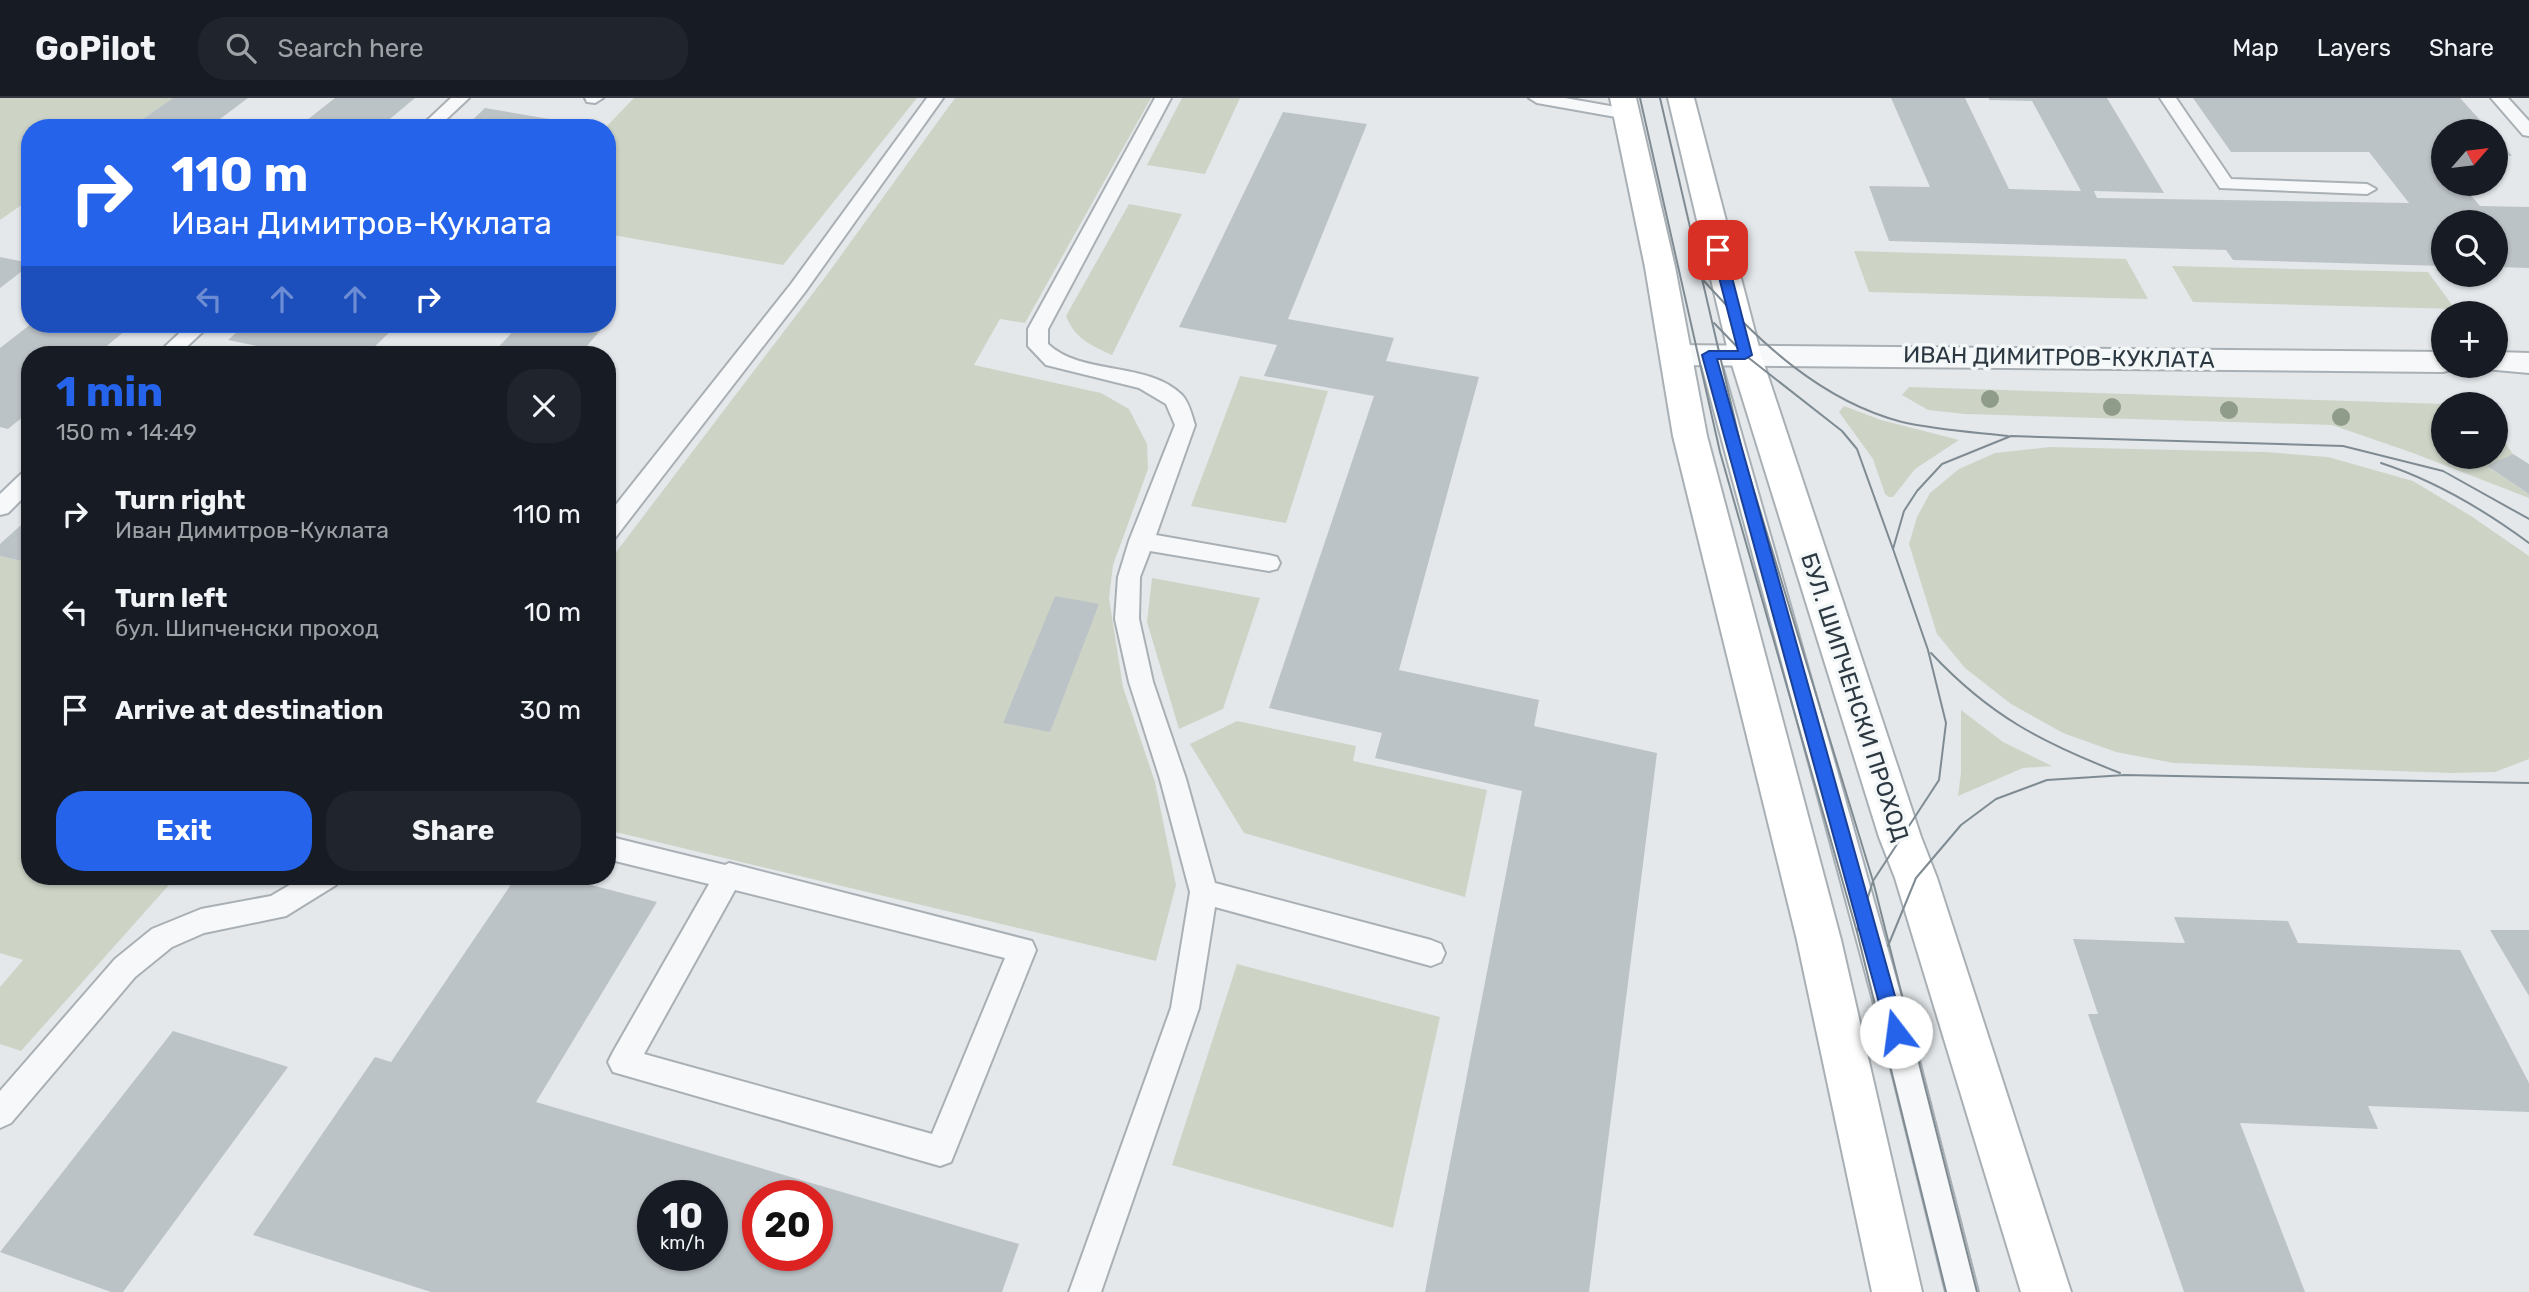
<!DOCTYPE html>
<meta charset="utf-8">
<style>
:root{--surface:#171b24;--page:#20242c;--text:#f1f3f6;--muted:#9ea1a6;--line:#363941;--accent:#2563eb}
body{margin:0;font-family:Rubik,sans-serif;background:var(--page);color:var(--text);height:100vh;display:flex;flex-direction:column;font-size:26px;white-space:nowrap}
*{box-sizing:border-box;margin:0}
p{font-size:23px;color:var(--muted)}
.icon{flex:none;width:38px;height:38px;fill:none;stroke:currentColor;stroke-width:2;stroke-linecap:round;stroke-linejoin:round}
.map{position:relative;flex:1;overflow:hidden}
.sheet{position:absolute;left:21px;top:248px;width:595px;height:539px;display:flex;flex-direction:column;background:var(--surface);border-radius:28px;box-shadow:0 2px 5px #0004}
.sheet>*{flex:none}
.top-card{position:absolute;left:21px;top:21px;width:595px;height:214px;border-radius:28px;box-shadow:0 2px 5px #0004;background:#2563eb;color:#fff;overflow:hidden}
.needle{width:46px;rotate:62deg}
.tools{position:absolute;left:2431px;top:21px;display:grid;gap:14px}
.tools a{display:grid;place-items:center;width:77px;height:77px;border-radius:50%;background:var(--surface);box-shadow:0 2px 5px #0004;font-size:35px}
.speed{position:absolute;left:637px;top:1082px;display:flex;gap:14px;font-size:35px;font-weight:700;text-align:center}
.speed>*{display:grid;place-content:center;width:91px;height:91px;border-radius:50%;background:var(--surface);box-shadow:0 2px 5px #0004;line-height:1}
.speed small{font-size:18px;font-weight:400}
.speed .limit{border:10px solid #d22;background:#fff;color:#111}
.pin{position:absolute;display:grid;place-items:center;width:60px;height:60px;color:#fff;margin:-30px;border-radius:14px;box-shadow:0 4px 10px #0006}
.me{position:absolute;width:77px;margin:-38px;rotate:345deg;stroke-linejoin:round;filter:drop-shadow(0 0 5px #0008)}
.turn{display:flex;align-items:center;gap:24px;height:147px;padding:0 35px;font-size:32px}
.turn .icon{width:91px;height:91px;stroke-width:2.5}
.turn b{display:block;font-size:49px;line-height:60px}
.lanes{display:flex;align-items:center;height:66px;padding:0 35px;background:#0003;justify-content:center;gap:35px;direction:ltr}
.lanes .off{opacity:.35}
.round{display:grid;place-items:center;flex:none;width:74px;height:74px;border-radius:28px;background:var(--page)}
.head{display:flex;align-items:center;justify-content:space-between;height:119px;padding:0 35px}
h1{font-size:42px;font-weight:700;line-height:52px;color:var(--accent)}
.primary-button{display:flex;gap:14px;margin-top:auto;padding:14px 35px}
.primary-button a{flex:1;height:80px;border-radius:28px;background:var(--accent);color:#fff;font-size:28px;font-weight:700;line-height:80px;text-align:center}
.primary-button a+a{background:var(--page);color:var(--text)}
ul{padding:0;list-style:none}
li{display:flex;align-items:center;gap:21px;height:98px;padding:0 35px}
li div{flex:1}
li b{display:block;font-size:26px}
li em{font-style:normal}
header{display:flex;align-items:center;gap:42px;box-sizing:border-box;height:98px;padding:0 35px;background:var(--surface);border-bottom:2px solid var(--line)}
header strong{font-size:33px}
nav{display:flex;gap:38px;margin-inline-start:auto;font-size:24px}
.search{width:490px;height:63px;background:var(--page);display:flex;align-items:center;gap:18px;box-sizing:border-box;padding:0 24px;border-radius:28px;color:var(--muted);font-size:26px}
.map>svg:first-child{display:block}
.green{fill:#cdd4c6}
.building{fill:#bcc3c7;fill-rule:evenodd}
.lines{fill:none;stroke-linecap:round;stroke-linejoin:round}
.service-casing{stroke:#a9b0b5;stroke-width:4}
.tertiary-casing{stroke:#a9b0b5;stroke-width:4}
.secondary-casing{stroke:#a9b0b5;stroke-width:4}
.service{fill:#f7f8f9;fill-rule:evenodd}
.tertiary{fill:#f7f8f9;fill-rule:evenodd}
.secondary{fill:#fff;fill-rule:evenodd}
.tram{stroke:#7f8b93;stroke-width:2}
.tree{fill:#8f9c8a}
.route{fill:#2563eb;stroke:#184099;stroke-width:2}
.labels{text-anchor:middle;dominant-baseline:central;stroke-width:7;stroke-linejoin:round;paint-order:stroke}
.street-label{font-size:23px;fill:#2d3942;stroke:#f4f7f8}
</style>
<header>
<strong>GoPilot</strong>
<div class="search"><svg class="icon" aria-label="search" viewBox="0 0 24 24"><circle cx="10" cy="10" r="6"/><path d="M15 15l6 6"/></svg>Search here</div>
<nav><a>Map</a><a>Layers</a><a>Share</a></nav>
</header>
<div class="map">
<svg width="2529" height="1194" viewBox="0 0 2529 1194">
<rect width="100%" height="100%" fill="#e4e8eb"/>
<g class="green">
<path d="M0 0H173L130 30H30V101L0 122Z"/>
<path d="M634 0H917L783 167 607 136V30H605Z"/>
<path d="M955 0H1151L1025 225 1000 221 974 267 1101 295 1129 311 1147 346 1148 371 1113 467 1109 500 1123 589 1155 684 1176 787 1156 863 607 732V466L826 178Z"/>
<path d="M1182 0H1240L1205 76 1147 67Z"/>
<path d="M1129 106 1182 116 1112 257C1091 247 1075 241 1066 218Z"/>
<path d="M1854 153 2126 161 2148 201 1869 194Z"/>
<path d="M2172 168 2428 174 2455 211 2193 204Z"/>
<path d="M1240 278 1328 293 1286 425 1191 408Z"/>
<path d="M1909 289 2445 306 2443 359H2496V333L2513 356 2488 369 2529 396V400L2413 355 2332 327 1965 316 1928 312 1902 297Z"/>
<path d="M1844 308 1881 322 1959 342 1915 371 1893 399H1889L1885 396 1873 361 1839 314Z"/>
<path d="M2050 349 2265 354 2328 359 2413 383 2471 418 2529 458V661L2495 674 2451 675 2174 665 2116 654 2063 635 2011 606 1965 570 1937 536 1909 446 1917 419 1930 395 1959 371 1995 355Z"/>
<path d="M0 458 30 465V779H176L21 953 0 946V889L23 862 0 855Z"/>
<path d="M1152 480 1260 500 1223 611 1179 631 1147 524Z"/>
<path d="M1961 612 2003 644 2052 668 2023 670 1958 698 1961 675Z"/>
<path d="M1237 623 1356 648 1353 663 1487 692 1465 799 1244 735 1190 646Z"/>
<path d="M1237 866 1440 919 1393 1130 1172 1067Z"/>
</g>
<g class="building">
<path d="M173 0H248L208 30H130Z"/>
<path d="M335 0H415L379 30H297Z"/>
<path d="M1891 0H1965L2009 91 2081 93 2032 3 1989 2V0H2107L2164 95 2094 93 2097 100 2409 105 2369 54H2231L2193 0H2460L2490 33H2443V55H2436L2443 64V86H2461L2480 108 2529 109V170L2496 169V124H2443V168L2233 162 2226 152 1889 143 1869 88 1930 89Z"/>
<path d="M485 10 591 28V30H464Z"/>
<path d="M1283 14 1367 26 1288 221 1394 240 1386 263 1479 279 1399 572 1539 602 1534 628 1657 655 1589 1194H1425L1522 693 1375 660 1382 635 1269 610 1374 298 1264 278 1277 247 1179 229Z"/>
<path d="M2496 39 2512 58 2496 57Z"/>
<path d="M0 159 30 165V167L0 190Z"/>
<path d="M31 226H133L96 257H30V313L8 331 0 329V250Z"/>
<path d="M246 226H398L366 257H300L228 242Z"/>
<path d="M520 226H606L579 257H491Z"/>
<path d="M2513 356 2529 366V396L2487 368Z"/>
<path d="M30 419V465L0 458V446Z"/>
<path d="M1055 498 1099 506 1050 634 1003 625Z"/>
<path d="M516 779H560L657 804 536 1004 1019 1146 1002 1194H431L253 1137 375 959 391 964ZM653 1097H712V1157H653ZM758 1097H817V1157H758Z"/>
<path d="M2174 819 2288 823 2298 845 2460 852 2529 985V1014L2368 1008 2378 1031 2240 1025 2305 1194H2184L2088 916H2098L2073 841 2185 845Z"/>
<path d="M2490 832H2529V898Z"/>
<path d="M173 933 288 969 123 1194H111L0 1154Z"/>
</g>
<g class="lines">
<defs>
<g id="service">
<path d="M451 0H469L437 30H419Z"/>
<path d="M585 0H603L595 5 587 4Z"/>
<path d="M927 0H943L805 194 615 440 607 442V418L791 186Z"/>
<path d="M1155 0H1171L1048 231V246C1082 278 1148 263 1182 297 1189 304 1192 318 1195 327L1156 437 1269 457 1277 459 1280 465 1277 471 1269 473 1150 453 1140 479 1139 521 1153 584 1186 681 1215 785 1431 842 1441 846 1445 855 1441 864 1431 868 1215 809 1199 910 1101 1194H1069L1171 910 1190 794 1160 681 1129 584 1115 521 1118 479 1129 443 1175 327 1166 306 1139 290 1046 267 1028 248V231Z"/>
<path d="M1529 0H1565L1627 11 1635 16 1627 21 1537 5Z"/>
<path d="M2160 0H2176L2231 81 2367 86 2376 91 2367 96 2220 90Z"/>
<path d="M2491 0H2508L2529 23V38L2523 37Z"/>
<path d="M189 226H211L178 257H156Z"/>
<path d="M1709 250 1716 252 1719 257 1918 958 1978 1194H1946L1888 958 1699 257 1702 252Z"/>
<path d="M30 372V393L8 415 0 417V396L22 375Z"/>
<path d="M607 738 725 767 729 765 1032 843 1036 852 951 1064 940 1068 613 974 608 964 613 954 709 786 607 761ZM735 792 1005 860 932 1036 644 956Z"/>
<path d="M303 779H339L336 787 286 818 204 835 172 849 135 879 11 1025 0 1030V993L115 861 152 831 201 811 271 798Z"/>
</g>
<g id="tertiary">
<path d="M1676 247 2443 254V268H2456L2454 271 2443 274 1676 267 1665 264 1660 257 1665 250Z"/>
<path d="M2496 254 2529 255V275L2485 271 2483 268H2496Z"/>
</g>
<g id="secondary">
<path d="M1610 0H1636L1675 169 1707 338 1841 842 1922 1194H1872L1797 842 1673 338 1645 169Z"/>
<path d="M1668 0H1694L1761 257 1921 739 1937 780 2071 1194H2021L1895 780 1879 739 1729 257Z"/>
</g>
</defs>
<use href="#service" class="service-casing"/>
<use href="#tertiary" class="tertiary-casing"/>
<use href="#secondary" class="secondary-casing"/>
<use href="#service" class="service"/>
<use href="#tertiary" class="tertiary"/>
<use href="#secondary" class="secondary"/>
<g class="tram">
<path d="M1640 0 1720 354 1857 834 1946 1194"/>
<path d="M1660 0 1743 357 1873 783 1977 1194"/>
<path d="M1704 183C1758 243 1821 303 1902 324 1937 332 1973 334 2008 338"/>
<path d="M1714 225 1745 257 1842 333 1857 351 1893 451"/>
<path d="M2381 365C2436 383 2483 411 2529 445"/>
<path d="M1931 555C1990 618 2041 644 2120 675"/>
<path d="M1857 834 1873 783 1939 682 1946 625 1928 552 1893 451 1904 413 1917 393 1942 366 2011 338 2343 348 2443 373 2529 421"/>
<path d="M1888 848 1916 780 1961 727 1996 701 2047 682 2125 677 2529 685"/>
</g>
</g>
<g class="tree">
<circle cx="1990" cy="301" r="9"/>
<circle cx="2112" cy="309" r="9"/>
<circle cx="2229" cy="312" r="9"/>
<circle cx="2341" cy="319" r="9"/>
</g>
<path class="route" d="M1718 148 1725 152 1752 257 1745 261H1717L1905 934 1903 940 1896 943 1889 940 1887 934 1702 257 1709 253H1738L1712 152Z"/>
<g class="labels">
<g class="street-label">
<text transform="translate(2059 259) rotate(1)">ИВАН ДИМИТРОВ-КУКЛАТА</text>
<text transform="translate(1855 599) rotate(72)">БУЛ. ШИПЧЕНСКИ ПРОХОД</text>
</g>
</g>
</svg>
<div class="tools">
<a><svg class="needle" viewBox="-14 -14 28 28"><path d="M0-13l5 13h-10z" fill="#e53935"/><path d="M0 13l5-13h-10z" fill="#9ea1a6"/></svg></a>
<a><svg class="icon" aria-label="search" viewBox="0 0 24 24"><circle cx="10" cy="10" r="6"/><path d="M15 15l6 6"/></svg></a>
<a>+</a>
<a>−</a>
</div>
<div class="speed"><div>10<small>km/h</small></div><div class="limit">20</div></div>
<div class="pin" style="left:1718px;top:152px;background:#d93025"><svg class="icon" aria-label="arrive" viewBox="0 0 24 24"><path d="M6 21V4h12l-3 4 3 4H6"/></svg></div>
<svg class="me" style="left:1896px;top:934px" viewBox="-20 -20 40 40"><circle r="19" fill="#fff"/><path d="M0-13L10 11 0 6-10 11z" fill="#2563eb"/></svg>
<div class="top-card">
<div class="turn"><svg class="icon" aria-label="right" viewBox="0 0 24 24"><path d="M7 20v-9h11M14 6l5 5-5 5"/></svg><div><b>110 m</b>Иван Димитров-Куклата</div></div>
<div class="lanes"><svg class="icon off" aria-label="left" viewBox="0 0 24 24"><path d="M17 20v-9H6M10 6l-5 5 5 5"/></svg><svg class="icon off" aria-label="ahead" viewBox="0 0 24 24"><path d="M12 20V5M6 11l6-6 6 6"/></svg><svg class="icon off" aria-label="ahead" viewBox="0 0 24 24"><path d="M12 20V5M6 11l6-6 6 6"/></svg><svg class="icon" aria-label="right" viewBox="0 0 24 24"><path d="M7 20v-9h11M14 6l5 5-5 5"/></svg></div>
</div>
<section class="sheet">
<div class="head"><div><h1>1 min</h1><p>150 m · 14:49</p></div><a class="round"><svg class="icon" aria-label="close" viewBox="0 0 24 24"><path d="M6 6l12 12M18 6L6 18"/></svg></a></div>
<ul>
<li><svg class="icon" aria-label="right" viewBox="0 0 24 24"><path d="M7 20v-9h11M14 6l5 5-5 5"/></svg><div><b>Turn right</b><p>Иван Димитров-Куклата</p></div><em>110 m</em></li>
<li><svg class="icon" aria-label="left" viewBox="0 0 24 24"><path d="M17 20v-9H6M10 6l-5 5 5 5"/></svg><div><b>Turn left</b><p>бул. Шипченски проход</p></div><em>10 m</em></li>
<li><svg class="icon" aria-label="arrive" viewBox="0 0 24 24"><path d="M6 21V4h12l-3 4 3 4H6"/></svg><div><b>Arrive at destination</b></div><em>30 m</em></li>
</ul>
<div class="primary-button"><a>Exit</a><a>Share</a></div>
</section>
</div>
